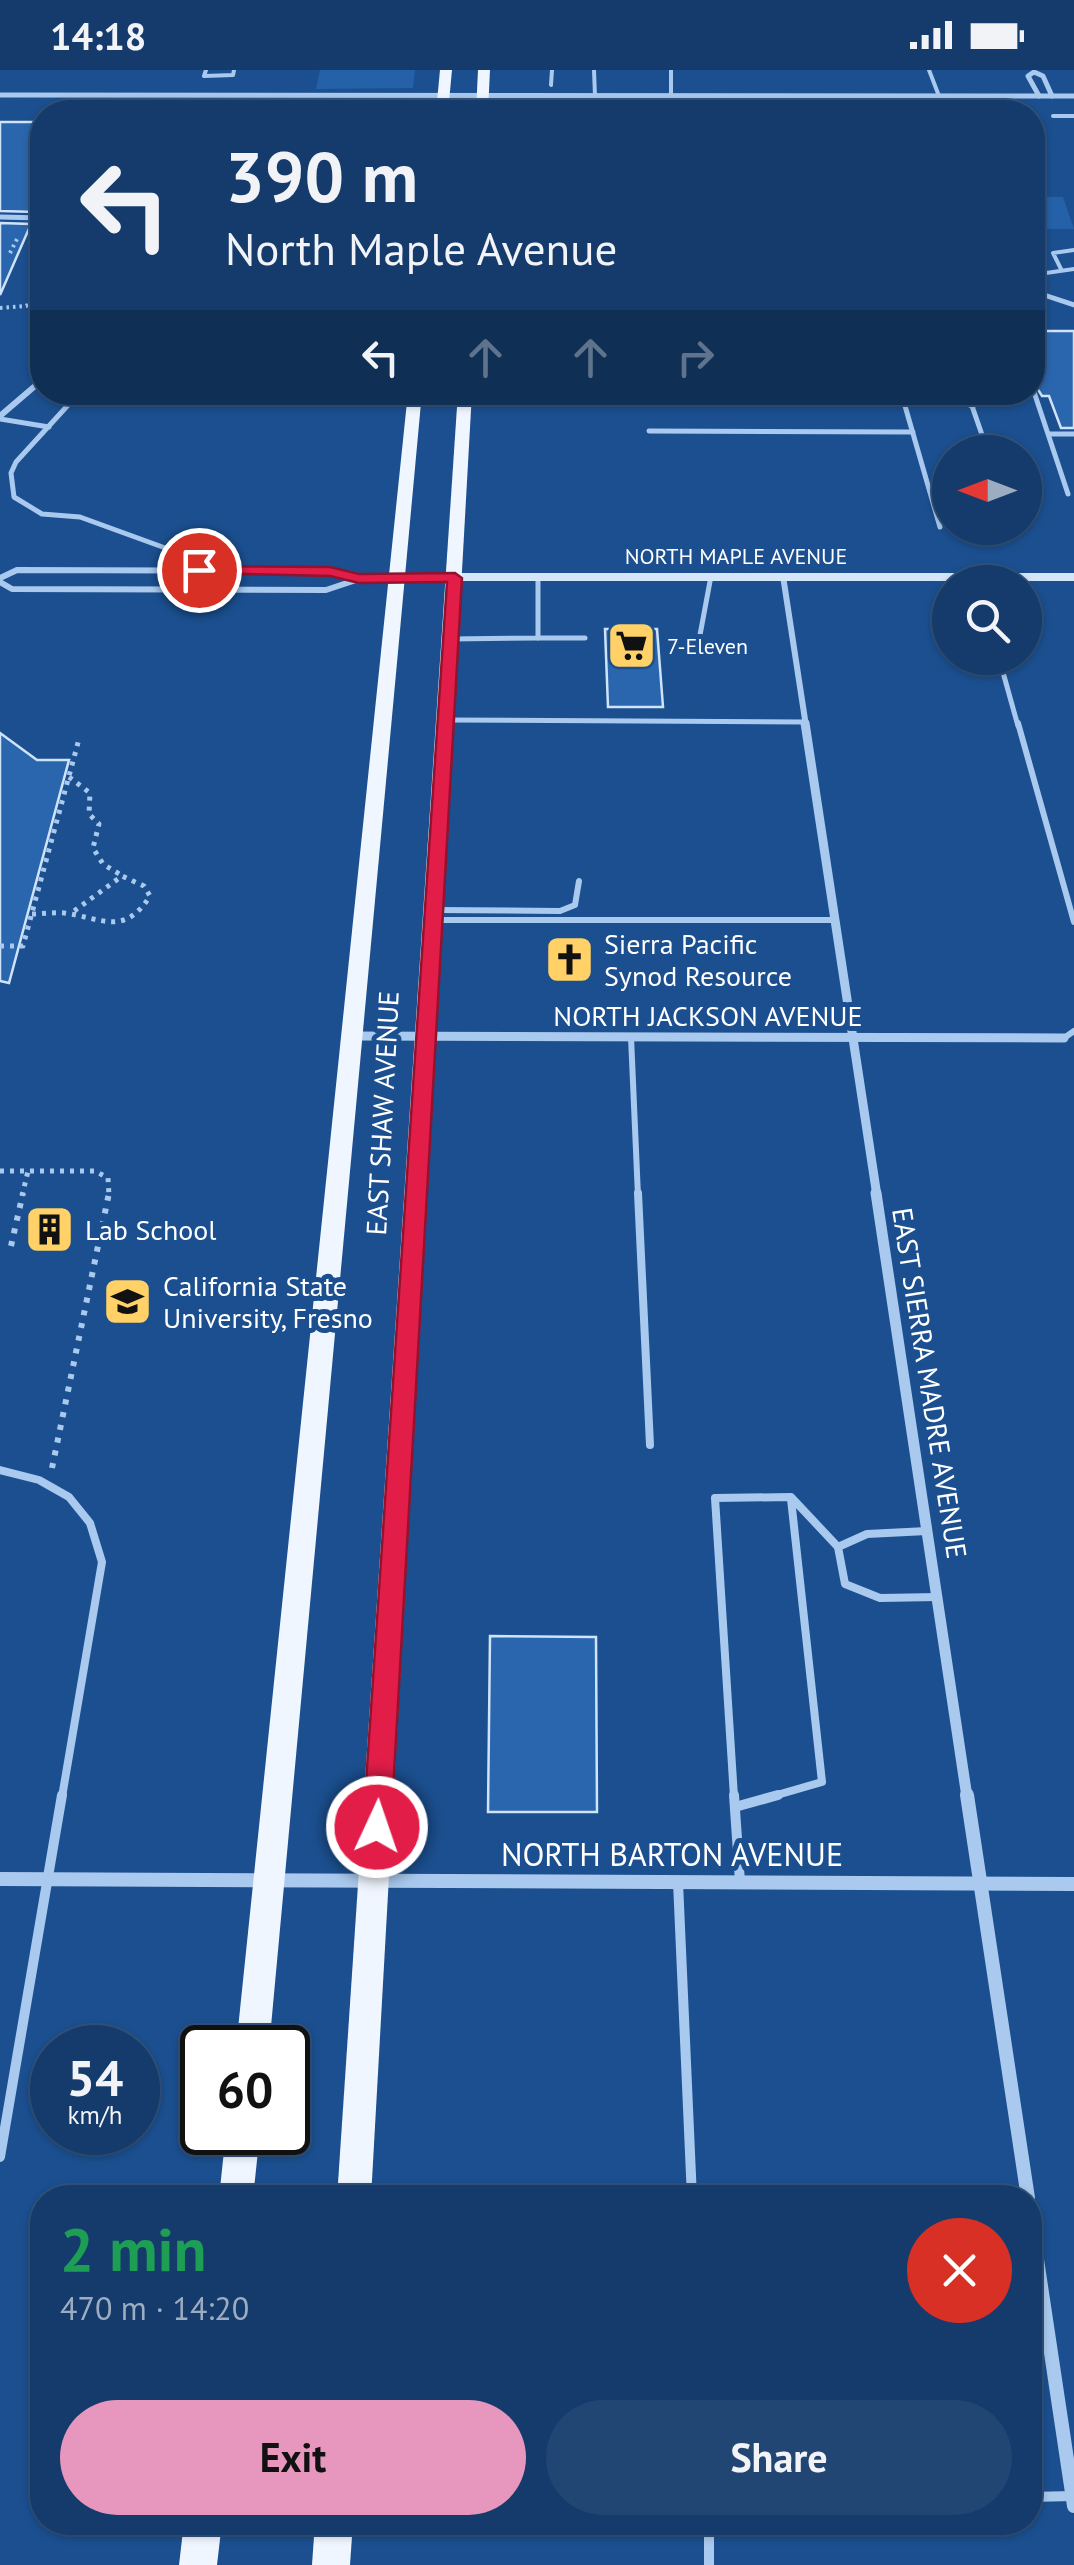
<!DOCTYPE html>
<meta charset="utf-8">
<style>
:root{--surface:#143b6b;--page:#214673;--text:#f1f3f6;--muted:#9dadc1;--line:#33557e;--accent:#e797bd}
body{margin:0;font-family:"PT Sans",sans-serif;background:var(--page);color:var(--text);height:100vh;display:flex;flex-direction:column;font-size:38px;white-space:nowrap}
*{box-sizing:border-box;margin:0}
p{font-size:32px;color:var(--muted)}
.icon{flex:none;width:55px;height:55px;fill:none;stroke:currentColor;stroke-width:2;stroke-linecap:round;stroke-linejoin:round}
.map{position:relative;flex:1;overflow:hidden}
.panel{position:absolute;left:30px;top:2115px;width:1012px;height:350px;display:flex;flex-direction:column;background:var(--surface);border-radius:40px;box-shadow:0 2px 8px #0004,0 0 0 2px var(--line)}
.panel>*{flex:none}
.guide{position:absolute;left:30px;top:30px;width:1015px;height:305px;border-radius:40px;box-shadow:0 2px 8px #0004,0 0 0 2px var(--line);background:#143b6b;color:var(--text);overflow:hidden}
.needle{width:65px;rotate:270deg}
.tools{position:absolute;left:932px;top:365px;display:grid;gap:20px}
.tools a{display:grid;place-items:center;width:110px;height:110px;border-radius:50%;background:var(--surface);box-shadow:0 2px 8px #0004,0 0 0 2px var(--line);font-size:50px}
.speed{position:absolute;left:30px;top:1955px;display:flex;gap:20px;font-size:50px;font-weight:700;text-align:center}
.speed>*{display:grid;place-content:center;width:130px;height:130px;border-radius:50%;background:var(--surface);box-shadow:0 2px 8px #0004,0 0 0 2px var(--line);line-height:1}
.speed small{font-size:25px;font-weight:400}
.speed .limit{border:5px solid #111;border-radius:15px;background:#fff;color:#111}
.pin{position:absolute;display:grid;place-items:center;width:85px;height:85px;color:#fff;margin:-42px;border:5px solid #fff;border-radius:50%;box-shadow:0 2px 10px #0007}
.me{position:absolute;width:110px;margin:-55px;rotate:3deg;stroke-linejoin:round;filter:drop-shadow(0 0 8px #0008)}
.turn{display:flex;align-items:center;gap:35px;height:210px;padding:0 30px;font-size:45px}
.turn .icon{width:130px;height:130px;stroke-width:2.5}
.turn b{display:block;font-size:70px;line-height:85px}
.lanes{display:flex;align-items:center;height:95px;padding:0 30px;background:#0003;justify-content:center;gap:50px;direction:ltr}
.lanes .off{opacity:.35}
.round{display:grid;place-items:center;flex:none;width:105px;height:105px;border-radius:52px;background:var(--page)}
.overview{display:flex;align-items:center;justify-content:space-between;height:170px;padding:0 30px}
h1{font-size:60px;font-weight:700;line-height:75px;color:#1e9e55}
.primary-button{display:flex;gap:20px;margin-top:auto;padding:20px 30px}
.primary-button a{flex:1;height:115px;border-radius:60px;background:var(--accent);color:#111;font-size:40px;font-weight:700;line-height:115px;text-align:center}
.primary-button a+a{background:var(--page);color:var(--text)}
.status{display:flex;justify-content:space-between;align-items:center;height:70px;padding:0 50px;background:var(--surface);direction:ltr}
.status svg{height:28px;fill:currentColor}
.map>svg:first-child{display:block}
.green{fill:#2461a8}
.building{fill:#2a66ad;stroke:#cfe3fa;stroke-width:2.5}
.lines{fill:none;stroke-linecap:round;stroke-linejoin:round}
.path-far2{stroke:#a9c9ee;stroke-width:4;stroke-dasharray:2.5 4;stroke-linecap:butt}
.path-far1{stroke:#a9c9ee;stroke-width:5;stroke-dasharray:4 6;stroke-linecap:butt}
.path{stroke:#a9c9ee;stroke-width:6;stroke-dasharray:5 8;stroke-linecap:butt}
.lane-far4{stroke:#a9c9ee;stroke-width:4}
.lane-far3{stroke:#a9c9ee;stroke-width:5}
.lane-far2{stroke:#a9c9ee;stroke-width:6}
.lane-far1{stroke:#a9c9ee;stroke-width:8}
.lane{stroke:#a9c9ee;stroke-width:10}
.street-far4{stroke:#a9c9ee;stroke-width:5}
.street-far3{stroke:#a9c9ee;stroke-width:6}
.street-far2{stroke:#a9c9ee;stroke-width:9}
.street-far1{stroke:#a9c9ee;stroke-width:11}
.street{stroke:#a9c9ee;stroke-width:14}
.secondary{fill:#d6e6fa;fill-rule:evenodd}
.primary{fill:#f0f6ff;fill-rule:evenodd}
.route{fill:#e11d48;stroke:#92132f;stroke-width:2.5}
.labels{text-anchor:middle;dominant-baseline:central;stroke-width:10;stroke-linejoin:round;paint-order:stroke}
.far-street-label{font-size:22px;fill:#fff;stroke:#1b4f8f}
.far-poi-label{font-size:22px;fill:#fff;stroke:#1b4f8f;text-anchor:start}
.poi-label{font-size:28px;fill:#fff;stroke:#1b4f8f;text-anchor:start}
.street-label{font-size:28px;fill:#fff;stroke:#1b4f8f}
.near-street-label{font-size:32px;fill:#fff;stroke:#1b4f8f}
</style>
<div class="status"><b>14:18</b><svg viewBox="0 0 49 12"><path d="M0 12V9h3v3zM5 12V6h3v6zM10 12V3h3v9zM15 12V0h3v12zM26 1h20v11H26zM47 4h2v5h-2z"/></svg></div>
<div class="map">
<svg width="1074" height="2495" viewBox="0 0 1074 2495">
<rect width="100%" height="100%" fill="#1b4f8f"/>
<g class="green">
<path d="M320 0H415L413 18 316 19Z"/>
<path d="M1033 127H1063L1074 159H1033Z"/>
</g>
<g class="building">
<path d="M0 52H42V127L36 142 0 141Z"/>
<path d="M0 153 31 154 0 225Z"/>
<path d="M1032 261H1074V358H1061L1049 326H1042L1032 310Z"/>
<path d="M605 559H657L663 637H608Z"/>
<path d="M0 663 37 690H69L9 913 0 911Z"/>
<path d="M490 1566 596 1567 597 1742H488Z"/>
</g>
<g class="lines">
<g class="path-far2">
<path d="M10 183 17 169"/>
<path d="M0 238 26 236 42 226"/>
</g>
<g class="path-far1">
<path d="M69 707 90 723 89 744 99 754 93 778 103 794 121 805"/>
<path d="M32 844C43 844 54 842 64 843 102 848 124 867 150 826L144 816 122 806 70 844"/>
<path d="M0 876H23L79 669"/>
<path d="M0 1101H95L108 1108 109 1126"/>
<path d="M22 1126 28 1101"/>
</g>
<g class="path">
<path d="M11 1176 23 1123"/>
<path d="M52 1398 109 1123"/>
</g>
<g class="lane-far4">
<path d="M206 0 204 6 233 5 234 0"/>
<path d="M594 0 595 26"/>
<path d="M671 0V26"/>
<path d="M929 0 939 26"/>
<path d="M551 15 552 0"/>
<path d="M636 26 644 42"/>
<path d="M1053 46H1074"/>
<path d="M1061 199 1053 183 1074 180"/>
<path d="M1032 205 1074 199"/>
</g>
<g class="lane-far3">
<path d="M1032 316 1068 424"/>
<path d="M80 322 16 392 11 403 14 427 42 444 80 447 190 487 199 500"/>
<path d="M901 322 940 457"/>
<path d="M959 322 962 332 972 336 983 332 980 322"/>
<path d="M653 331H904"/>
<path d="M972 336 988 382"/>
<path d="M0 349 49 357"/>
<path d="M649 361 913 362"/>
<path d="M1049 364H1074"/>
<path d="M538 568H585"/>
<path d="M450 569 538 568V507"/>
<path d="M697 581 711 506"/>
<path d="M999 588 1018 656"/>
<path d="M445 650 805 652"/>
</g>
<g class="lane-far2">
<path d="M1018 653 1074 852"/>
<path d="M437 840 560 841 575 835 579 811"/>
<path d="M436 850H835"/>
<path d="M631 967 638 1126"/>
<path d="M1064 968 1074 961"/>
</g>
<g class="lane-far1">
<path d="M638 1123 650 1375"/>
<path d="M0 1400 39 1410 69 1427 90 1453 102 1492 62 1727"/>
<path d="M927 1461 867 1464 838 1477 845 1514 880 1528 937 1527"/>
<path d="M734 1727 715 1428 791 1427 838 1477"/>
<path d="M770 1727 822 1712 791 1429"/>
</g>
<g class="lane">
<path d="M734 1725 740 1812"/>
<path d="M735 1737 778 1725"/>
<path d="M678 1812 692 2128"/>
<path d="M0 2087 62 1725"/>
<path d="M1030 2427 1073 2426"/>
<path d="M709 2452V2495"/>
</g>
<g class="street-far4">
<path d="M0 25 1074 26"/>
<path d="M1039 26 1028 6 1034 2 1043 6 1052 26"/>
<path d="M0 147 42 148"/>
<path d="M1032 221 1074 235"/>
</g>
<g class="street-far3">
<path d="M0 346 42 310"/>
<path d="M783 506 806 656"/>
<path d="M0 508 17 500 331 501 358 509"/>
<path d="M0 512 12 519 326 520 359 509 398 507"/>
</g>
<g class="street-far2">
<path d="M805 653 877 1126"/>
<path d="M352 966 1064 968"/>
</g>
<path class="street-far1" d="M876 1123 967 1727"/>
<g class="street">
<path d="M967 1725 1028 2128"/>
<path d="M0 1809 1074 1814"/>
<path d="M1030 2143 1074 2436"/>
</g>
<path class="secondary" d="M1074 503V511H398L391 507 398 503Z"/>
<g class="primary">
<path d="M440 0H452L448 42H436Z"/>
<path d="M478 0H490L488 42H476Z"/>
<path d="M408 322H422L269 1978H236Z"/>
<path d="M458 322H472L371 2128H337Z"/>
<path d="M226 2062H260L253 2128H219Z"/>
<path d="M184 2452H222L217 2495H179Z"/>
<path d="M315 2452H353L350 2495H312Z"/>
</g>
</g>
<path class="route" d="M199 496 330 497 359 504 455 503 462 508 391 1757 387 1766 377 1769 367 1766 363 1757 447 512 359 513 330 506 194 503V497Z"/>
<defs>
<symbol id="supermarket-square" viewBox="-11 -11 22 22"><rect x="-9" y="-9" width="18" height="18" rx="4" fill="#ffd166" stroke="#1b4f8f"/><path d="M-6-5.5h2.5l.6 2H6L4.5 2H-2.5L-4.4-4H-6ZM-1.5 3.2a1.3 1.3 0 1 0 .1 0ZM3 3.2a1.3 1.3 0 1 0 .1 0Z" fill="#111"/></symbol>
<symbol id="church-square" viewBox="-11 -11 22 22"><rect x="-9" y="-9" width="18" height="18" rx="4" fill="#ffd166" stroke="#1b4f8f"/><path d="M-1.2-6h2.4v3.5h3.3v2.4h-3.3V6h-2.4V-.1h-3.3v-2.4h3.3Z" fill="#111"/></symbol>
<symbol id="building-square" viewBox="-11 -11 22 22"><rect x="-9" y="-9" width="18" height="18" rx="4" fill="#ffd166" stroke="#1b4f8f"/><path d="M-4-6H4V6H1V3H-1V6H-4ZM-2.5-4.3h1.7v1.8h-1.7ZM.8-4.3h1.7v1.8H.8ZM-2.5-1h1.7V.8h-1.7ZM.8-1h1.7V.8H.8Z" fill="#111"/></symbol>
<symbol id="university-square" viewBox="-11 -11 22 22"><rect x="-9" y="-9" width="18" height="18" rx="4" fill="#ffd166" stroke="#1b4f8f"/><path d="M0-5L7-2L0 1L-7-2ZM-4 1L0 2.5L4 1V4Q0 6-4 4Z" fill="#111"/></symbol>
</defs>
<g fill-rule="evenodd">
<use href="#supermarket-square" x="604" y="548" width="55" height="55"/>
<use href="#church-square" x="542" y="862" width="55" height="55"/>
<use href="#building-square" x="22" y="1132" width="55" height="55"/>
<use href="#university-square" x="100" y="1204" width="55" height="55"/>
</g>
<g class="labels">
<g class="far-street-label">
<text x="736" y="486">NORTH MAPLE AVENUE</text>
</g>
<g class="far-poi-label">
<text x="667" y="576">7-Eleven</text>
</g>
<g class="poi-label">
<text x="604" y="873">Sierra Pacific<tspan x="604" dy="32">Synod Resource</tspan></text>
<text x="85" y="1159">Lab School</text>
<text x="163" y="1215">California State<tspan x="163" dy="32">University, Fresno</tspan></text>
</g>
<g class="street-label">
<text x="708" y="945">NORTH JACKSON AVENUE</text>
<text transform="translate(382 1043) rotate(-87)">EAST SHAW AVENUE</text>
<text transform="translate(930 1313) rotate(81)">EAST SIERRA MADRE AVENUE</text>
</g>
<g class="near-street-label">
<text x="672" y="1784">NORTH BARTON AVENUE</text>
</g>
</g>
</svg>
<div class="tools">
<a><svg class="needle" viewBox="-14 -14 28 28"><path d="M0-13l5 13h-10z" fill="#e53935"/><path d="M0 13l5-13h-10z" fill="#9dadc1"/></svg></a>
<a><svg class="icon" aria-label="search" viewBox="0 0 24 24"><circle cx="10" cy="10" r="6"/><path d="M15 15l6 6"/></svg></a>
</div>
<div class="speed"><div>54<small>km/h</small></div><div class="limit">60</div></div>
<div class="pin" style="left:199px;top:500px;background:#d93025"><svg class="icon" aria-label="arrive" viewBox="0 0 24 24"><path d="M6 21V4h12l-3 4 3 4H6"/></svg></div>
<svg class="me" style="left:377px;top:1757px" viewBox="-20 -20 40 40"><circle r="17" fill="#e11d48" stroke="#fff" stroke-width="3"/><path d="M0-11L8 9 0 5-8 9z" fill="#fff"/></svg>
<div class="guide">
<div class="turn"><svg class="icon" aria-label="left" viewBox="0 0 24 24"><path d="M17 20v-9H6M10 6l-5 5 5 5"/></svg><div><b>390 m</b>North Maple Avenue</div></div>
<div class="lanes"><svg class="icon" aria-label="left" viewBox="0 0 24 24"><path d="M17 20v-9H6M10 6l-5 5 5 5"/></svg><svg class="icon off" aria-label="ahead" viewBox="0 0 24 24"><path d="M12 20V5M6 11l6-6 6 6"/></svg><svg class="icon off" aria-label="ahead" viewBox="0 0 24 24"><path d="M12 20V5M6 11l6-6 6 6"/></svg><svg class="icon off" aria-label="right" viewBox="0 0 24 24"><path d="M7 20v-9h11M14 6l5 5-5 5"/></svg></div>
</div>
<section class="panel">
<div class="overview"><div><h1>2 min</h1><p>470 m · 14:20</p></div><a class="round" style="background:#d93025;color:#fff"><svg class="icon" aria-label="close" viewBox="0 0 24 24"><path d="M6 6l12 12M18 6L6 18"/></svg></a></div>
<div class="primary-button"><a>Exit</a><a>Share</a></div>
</section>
</div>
